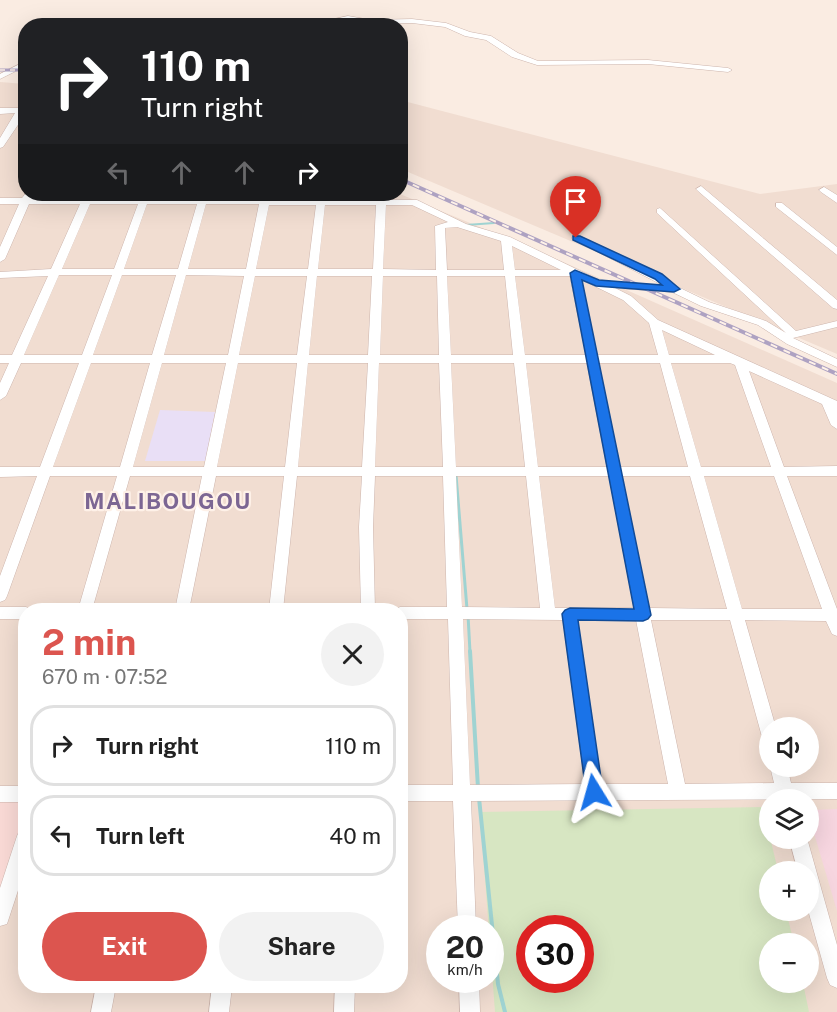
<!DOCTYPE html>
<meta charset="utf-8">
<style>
:root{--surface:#fff;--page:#f2f2f2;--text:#222;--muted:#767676;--line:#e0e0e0;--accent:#dc554f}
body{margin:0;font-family:"Public Sans",sans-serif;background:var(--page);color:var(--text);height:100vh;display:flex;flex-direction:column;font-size:22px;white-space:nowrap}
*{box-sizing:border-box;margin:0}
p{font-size:20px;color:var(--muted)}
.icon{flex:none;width:33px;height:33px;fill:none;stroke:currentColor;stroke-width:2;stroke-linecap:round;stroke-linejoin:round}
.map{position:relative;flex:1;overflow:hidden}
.side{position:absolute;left:18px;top:603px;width:390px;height:390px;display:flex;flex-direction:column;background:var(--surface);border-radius:24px;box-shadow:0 6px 24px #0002}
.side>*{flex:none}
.top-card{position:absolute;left:18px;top:18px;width:390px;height:183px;border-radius:24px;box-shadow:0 6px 24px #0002;background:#202124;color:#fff;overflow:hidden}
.fabs{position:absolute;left:759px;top:717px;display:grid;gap:12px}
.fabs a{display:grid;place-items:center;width:60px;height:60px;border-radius:50%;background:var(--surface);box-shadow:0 6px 24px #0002;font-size:30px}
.speed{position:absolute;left:426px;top:915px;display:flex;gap:12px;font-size:30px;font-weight:700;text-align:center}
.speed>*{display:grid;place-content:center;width:78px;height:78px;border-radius:50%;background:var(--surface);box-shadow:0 6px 24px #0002;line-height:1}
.speed small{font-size:15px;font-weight:400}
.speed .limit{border:9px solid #d22;background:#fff;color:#111}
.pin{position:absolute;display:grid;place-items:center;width:51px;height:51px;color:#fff;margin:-62px -26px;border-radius:50% 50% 50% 0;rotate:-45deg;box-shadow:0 0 6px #0007}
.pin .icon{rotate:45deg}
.me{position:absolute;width:66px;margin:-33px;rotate:352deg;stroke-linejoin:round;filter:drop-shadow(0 0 4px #0008)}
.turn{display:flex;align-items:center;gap:21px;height:126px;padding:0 24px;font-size:27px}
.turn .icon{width:78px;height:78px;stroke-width:2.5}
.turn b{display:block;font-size:42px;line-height:51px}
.lanes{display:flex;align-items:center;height:57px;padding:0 24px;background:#0003;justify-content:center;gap:30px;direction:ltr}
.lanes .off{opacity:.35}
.round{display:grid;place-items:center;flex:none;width:63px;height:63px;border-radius:32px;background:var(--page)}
.overview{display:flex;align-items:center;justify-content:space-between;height:102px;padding:0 24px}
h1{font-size:36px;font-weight:700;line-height:45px;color:var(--accent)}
.action{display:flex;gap:12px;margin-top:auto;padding:12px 24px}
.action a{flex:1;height:69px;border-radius:36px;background:var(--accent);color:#fff;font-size:24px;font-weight:700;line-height:69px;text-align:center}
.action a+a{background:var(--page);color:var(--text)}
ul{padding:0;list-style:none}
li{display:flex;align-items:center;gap:18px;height:81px;margin:0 12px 9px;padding:0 12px;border:3px solid var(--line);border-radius:24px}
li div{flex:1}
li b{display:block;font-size:22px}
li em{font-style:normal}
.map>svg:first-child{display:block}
.residential{fill:#f1ddd1;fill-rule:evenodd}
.commercial{fill:#fadad6}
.education{fill:#e9dff6}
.medical{fill:#f7d6e0}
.green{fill:#d7e6c2;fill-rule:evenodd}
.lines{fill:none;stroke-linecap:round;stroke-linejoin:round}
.stream-far2{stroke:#9fd3d2;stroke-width:2}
.stream-far1{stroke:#9fd3d2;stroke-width:3}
.stream{stroke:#9fd3d2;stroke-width:4}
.minor-casing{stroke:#cdb5ad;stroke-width:1}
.minor{fill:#fff;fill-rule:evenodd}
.rail-far1-casing{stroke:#aea2c2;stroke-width:3}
.rail-casing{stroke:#aea2c2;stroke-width:4}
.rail-far1{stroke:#fef1e8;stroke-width:1.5;stroke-dasharray:5;stroke-linecap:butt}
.rail{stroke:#fef1e8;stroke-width:2;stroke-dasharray:7;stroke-linecap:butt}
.route{fill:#1a73e8;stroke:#114b97;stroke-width:1.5}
.labels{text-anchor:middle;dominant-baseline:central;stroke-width:4.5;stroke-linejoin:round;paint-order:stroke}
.district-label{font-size:22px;font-weight:bold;letter-spacing:1.5px;fill:#7c6693;stroke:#fef1e8}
</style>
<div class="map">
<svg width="837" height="1012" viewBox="0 0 837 1012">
<rect width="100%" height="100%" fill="#faece2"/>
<g class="residential">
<path d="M0 82 25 84 26 194H400L545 254 837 383V1012H0ZM26 610H400V986H26ZM770 728H808V766H770ZM770 800H808V838H770ZM770 872H808V910H770ZM440 928H490V980H440ZM530 928H580V980H530ZM770 944H808V982H770Z"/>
<path d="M400 100 760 194 837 184V354L401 169Z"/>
</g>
<path class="commercial" d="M0 800H25V826L0 909Z"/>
<path class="education" d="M160 410 215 412 206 461H145Z"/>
<path class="medical" d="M837 809V911L808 813 809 810Z"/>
<path class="green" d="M763 807 778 871 770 872V910L786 911 794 943 770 944V982L803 983 809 1012H495L480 812ZM580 928V980H530V928Z"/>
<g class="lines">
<path class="stream-far2" d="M466 225 494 223"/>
<g class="stream-far1">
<path d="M456 475 467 609"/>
<path d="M468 615 470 652"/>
</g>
<g class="stream">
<path d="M470 651 478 788"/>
<path d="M479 798 498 984 505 1012"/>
</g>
<defs>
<g id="minor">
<path d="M348 16 371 20 412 19 446 23 470 32 491 36 518 53 538 61 648 60 728 68 732 70 728 72 648 64 537 65 512 57 486 40 465 36 445 27 412 23 371 24 348 20 319 26H302Z"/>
<path d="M26 61V66L0 79V74Z"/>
<path d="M0 108H26V113L3 147 0 148V138L15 113 0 114Z"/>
<path d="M701 186 837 300V309L833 308 698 191 696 189Z"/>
<path d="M824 187 837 195V203L821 192 819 190Z"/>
<path d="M26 193 32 194 31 198H83L85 194H93L92 198H140L142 194H150L149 198 198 199 201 194H205L209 196 208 199H260L262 194H270V199H317L318 194H326V199L417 200 466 224 510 237 601 281 662 285 571 238 576 235 580 236 662 275 678 287 709 302 766 321 786 333 657 213V209L660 208 796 331 837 321V327L793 338 837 359V367L787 344 758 325 701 306 672 292 615 288 631 296 658 320 837 401V429L831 425 822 404 749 371 784 467 837 466V476H787L837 609V636L832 634 826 621 745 620 776 728H770V744L764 742 762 737 730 620H651L685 784 774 783 770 766H787L791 783H837V799L471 801 476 928H458L453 801H400V785H453L448 619H400V610H394L400 607H447L443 476H375L373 527 375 610H361L359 527 362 476H297L283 610H269L284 476H216L189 610H175L202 476H130L92 610H78L117 476H50L7 596 5 600 0 602V576L37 476 0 477V467H40L79 363H21L6 396 0 400V383L9 363H0V355H12L48 276 0 278V272L51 269 80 204H29L5 259 0 262V247L19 204H0V198H22ZM90 204H138L114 269H62ZM147 204H197L178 269H124ZM206 204H259L246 269H188ZM269 205H316L308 269H256ZM325 205H376L373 269H318ZM386 205H412L448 222 435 226 436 270 383 269ZM457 227 501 241 504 270H447L445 228ZM512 246 561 270H515ZM59 275H112L82 355H24ZM122 275H176L152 355H93ZM186 275 244 276 228 355H164ZM255 276H307L297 355H239ZM317 276H372L368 355H309ZM383 276H437L439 355H380ZM447 276H505L513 355H451ZM515 276H570L586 355H525ZM582 280 623 300 649 323 658 355H597ZM662 330 715 355H669ZM91 363H150L120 467H53ZM162 363H226L204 467H133ZM238 363H297L285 467H217ZM308 363H368L362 467H298ZM379 363H439L443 467H375ZM451 363H514L525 467H456ZM526 363H587L607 467H538ZM599 363H660L688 467H620ZM671 363H730L735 365 771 467H701ZM456 476H526L540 608 462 607ZM539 476H609L634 608H555ZM622 476H690L727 609 649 608ZM704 476H774L822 609H742ZM463 619 563 620 585 784 470 785ZM578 620H636L668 784H602Z"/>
<path d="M776 203H782L837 247V255L776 207Z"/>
<path d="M0 607H26L32 610H26V619H0Z"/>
<rect x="0" y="786" width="26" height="16"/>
<path d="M26 828V866L7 924 0 926V888L17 836 20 830Z"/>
<path d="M789 838H807L837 945V988L830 985 827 978 808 910V872H798Z"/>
<path d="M459 980H479L480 1012H460Z"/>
<path d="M96 986H116L111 1012H91Z"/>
<path d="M212 986H232L229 1012H209Z"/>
<path d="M335 986H355L354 1012H334Z"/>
</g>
</defs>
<use href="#minor" class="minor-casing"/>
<use href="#minor" class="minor"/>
<defs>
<path id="rail-far1" d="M0 70H26"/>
<path id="rail" d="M400 179 837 374"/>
</defs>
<use href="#rail-far1" class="rail-far1-casing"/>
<use href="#rail" class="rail-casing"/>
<use href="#rail-far1" class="rail-far1"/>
<use href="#rail" class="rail"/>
</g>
<path class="route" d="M573 236H580L662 274 680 289 674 292 596 286 582 280 651 615 648 619 643 621 578 620 603 792 601 798 594 800 588 798 586 792 562 614 565 610 570 608 634 609 570 273 575 270 599 280 662 285 655 279 573 240Z"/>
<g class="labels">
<g class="district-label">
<text x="168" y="501">MALIBOUGOU</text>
</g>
</g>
</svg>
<div class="fabs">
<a><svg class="icon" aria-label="sound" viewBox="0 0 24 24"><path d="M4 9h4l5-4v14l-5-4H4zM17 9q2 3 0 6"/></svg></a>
<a><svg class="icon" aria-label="layers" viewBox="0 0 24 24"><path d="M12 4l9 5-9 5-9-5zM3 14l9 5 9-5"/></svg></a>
<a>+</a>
<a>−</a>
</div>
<div class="speed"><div>20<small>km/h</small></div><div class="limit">30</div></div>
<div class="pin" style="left:576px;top:238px;background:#d93025"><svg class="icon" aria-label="arrive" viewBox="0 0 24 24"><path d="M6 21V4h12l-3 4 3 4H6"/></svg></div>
<svg class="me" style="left:594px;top:792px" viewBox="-20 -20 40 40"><path d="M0-17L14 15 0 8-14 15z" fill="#1a73e8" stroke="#fff" stroke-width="4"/></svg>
<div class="top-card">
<div class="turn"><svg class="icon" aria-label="right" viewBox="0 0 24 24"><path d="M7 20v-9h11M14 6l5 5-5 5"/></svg><div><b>110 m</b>Turn right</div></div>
<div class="lanes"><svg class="icon off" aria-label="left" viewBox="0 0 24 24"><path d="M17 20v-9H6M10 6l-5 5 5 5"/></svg><svg class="icon off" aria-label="ahead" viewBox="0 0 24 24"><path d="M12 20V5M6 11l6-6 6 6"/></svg><svg class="icon off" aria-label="ahead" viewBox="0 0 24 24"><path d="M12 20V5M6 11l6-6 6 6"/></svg><svg class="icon" aria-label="right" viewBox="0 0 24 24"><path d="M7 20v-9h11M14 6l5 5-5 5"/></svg></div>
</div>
<section class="side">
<div class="overview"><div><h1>2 min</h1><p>670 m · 07:52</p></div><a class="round"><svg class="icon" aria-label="close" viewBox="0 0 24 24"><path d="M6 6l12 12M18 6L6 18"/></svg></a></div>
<ul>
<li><svg class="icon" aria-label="right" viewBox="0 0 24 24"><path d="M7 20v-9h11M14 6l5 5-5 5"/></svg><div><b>Turn right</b></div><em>110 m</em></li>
<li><svg class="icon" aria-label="left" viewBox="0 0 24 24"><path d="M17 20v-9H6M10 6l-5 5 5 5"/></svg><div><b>Turn left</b></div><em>40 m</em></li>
</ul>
<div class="action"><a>Exit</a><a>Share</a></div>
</section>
</div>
